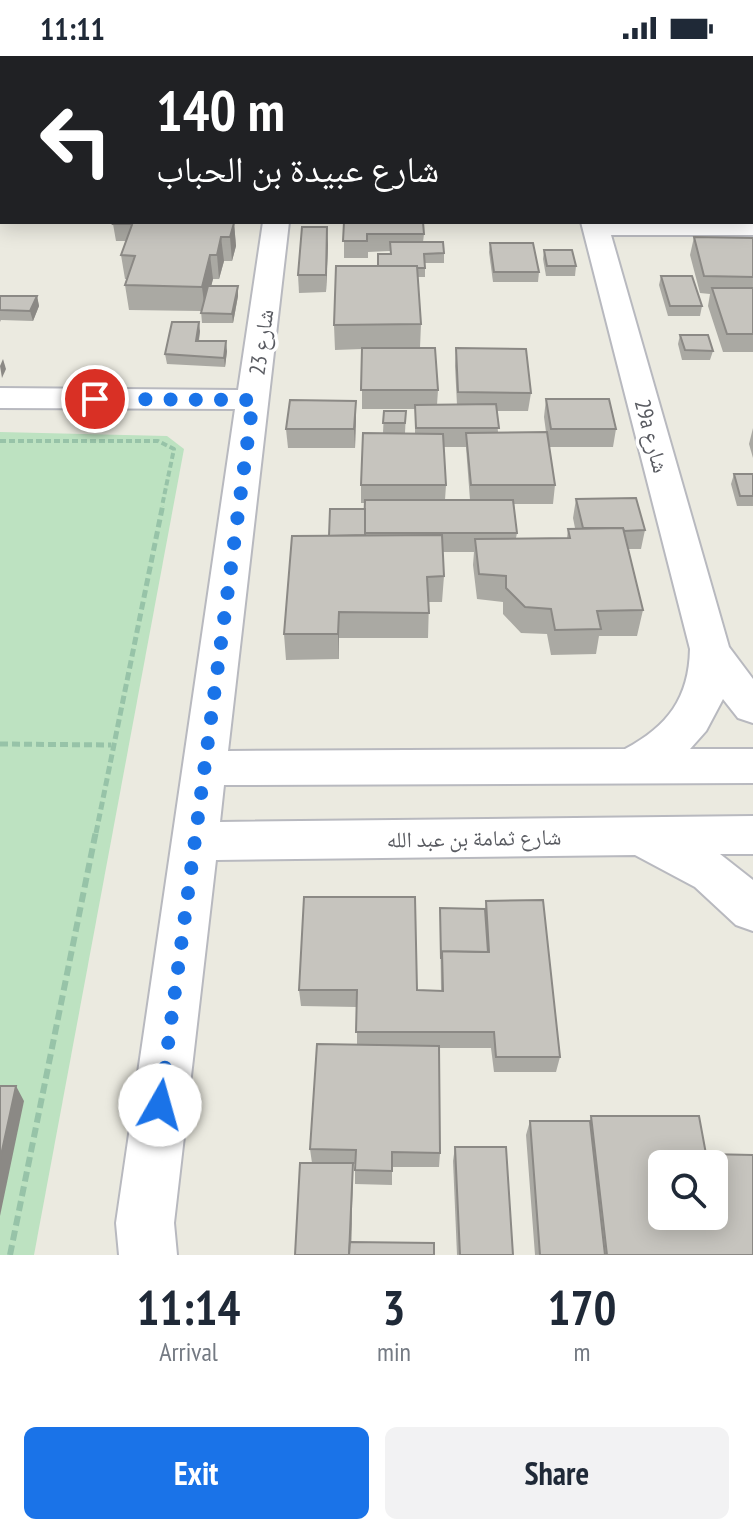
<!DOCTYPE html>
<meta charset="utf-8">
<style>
:root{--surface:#fff;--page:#f2f2f3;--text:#1f2937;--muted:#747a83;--accent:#1a73e8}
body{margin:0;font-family:"PT Sans Narrow","Noto Naskh Arabic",sans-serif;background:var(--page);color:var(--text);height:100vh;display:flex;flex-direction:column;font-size:30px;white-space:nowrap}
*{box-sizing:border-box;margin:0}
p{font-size:26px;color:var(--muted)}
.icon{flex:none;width:44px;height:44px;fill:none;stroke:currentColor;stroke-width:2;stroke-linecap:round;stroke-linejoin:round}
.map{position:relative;height:1199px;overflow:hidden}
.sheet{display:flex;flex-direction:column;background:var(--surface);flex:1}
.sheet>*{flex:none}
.top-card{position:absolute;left:0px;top:0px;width:754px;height:168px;box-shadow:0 4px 20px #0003;background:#202124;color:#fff;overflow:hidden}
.buttons{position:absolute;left:648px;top:1094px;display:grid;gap:16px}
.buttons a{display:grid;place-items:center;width:80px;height:80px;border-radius:12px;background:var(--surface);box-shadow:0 4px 20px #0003;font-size:40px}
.pin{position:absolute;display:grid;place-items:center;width:68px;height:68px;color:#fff;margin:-34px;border:4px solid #fff;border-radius:50%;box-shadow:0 2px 8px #0007}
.me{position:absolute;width:88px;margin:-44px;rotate:7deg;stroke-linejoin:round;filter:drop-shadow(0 0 6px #0008)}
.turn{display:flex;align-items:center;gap:28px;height:168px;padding:0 24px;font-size:36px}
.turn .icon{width:104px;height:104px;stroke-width:2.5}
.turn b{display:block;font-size:56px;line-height:68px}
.eta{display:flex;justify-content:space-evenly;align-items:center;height:136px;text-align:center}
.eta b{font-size:48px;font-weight:700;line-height:56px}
.primary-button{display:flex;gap:16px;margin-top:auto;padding:16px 24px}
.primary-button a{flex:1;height:92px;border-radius:12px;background:var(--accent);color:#fff;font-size:32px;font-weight:700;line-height:92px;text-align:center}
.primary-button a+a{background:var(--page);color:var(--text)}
.status{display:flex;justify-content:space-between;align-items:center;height:56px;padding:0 40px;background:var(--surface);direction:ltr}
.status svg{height:22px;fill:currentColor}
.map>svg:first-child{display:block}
.green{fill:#bde2c1}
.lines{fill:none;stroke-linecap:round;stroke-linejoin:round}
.service-casing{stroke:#b8b9bf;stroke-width:24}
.minor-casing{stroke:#b8b9bf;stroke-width:4}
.path-far2{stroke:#97c3a8;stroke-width:4;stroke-dasharray:6 3;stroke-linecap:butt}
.path-far1{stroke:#97c3a8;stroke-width:5;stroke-dasharray:8 4;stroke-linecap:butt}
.path{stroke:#97c3a8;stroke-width:6;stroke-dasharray:10 5;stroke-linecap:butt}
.service{stroke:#fff;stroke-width:20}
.minor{fill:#fff;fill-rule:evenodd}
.wall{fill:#aaa9a3;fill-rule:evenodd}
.shaded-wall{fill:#8b8985}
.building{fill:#c6c4be;stroke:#8b8985;stroke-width:2;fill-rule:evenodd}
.route{stroke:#1a73e8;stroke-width:14;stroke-dasharray:0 25.2}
.labels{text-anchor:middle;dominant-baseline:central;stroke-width:7;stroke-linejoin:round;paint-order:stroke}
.street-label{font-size:22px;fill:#595b61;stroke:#fff}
</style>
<div class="status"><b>11:11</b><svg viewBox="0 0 49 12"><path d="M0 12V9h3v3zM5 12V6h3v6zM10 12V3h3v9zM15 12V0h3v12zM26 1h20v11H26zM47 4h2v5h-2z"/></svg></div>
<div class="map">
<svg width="753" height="1199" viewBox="0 0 753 1199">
<rect width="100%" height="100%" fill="#ebeae0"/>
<path class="green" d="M0 376 167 380 184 393 34 1199H0Z"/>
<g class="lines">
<defs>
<path id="service" d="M88 2 89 0"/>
<g id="minor">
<rect x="540" y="0" width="22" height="2"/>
<path d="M2 15V32L0 33V16Z"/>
<rect x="0" y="121" width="2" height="16"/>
<path d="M753 163V179H611L729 591 753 623V667L738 662 723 643 706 675 690 693H753V727L224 729 220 766 753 760V798H720L753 824V875L736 869 695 831 635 799 216 804 174 1167 177 1199H119L116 1167 235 353 0 352V332L238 334 263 166H289L228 695 625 693C668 670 689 642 690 593L581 166H752Z"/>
</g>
</defs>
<use href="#service" class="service-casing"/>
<use href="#minor" class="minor-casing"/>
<path class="path-far2" d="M0 385H158L174 393 162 450"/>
<g class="path-far1">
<path d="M0 688 111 689"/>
<path d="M96 777 163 448"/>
</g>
<path class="path" d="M10 1199 96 775"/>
<use href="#service" class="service"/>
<use href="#minor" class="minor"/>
</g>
<g class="wall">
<path d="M344 166 424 178 423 186 444 197V207H425V221H417L421 268 420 292 438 334 437 349H457L455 310 456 292 531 337 528 355H496L498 376H546L544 361 546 343 616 373 613 391H549L555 429 553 448H514L517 477 516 482H567L568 473 575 472 573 462 576 443 645 474 641 493H628L643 554 637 580H599L596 598 551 599 547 578 521 577 503 558V546L477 543 473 509 474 496H442L444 520 442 546H429L428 582H339V603L286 604 284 578 329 480 365 453V447H361V429L415 377V353H362V293L335 294 334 269 378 210 390 198V195L368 196V202H344ZM444 391H466L470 444H445L446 429Z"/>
<path d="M234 167 236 190 232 205H224L219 223H213L211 230 238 240 233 267H202L201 255 129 254 125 229 127 223H125L121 199 126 185H116L113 168Z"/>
<path d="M694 181 753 182V296H723L708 250 710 238 700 237 690 199Z"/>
<path d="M490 187 539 216 538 226H493L489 196Z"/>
<path d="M328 188 326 236 299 237 298 219Z"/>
<path d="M544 194 576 210 575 220H546L543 203Z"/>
<path d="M661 220 702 250 700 260H668L659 229Z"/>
<path d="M0 240H37L39 250 33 265 1 264 0 266Z"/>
<path d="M200 275 199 285 227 295 225 311 167 308 165 298Z"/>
<path d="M680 279 713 295 710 304H682L678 288Z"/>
<path d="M356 345 355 392H288L286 373Z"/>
<path d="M384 355H406L405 377H383Z"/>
<path d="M753 372V402L749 388Z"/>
<path d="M734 418H753V450H737L731 428Z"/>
<path d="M486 845 560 1001 556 1016H494L491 992H439L440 1097 439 1111H392V1129L355 1128V1108H353L351 1186 295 1199 312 1107 310 1093 357 989V951L301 950 299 934H441L440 852 485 853Z"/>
<path d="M591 1060 706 1098 753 1199H535L526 1079 530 1065H590Z"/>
<path d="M455 1091 513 1199H457L453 1105Z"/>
</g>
<g class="shaded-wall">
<path d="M234 167 236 190 232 205 230 181Z"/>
<path d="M327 171 328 188 326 236V219Z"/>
<path d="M221 181 224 205 219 223 217 199Z"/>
<path d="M210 199 213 223 205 255 202 231Z"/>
<path d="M238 230V240L233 267 232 258Z"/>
<path d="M37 240 39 250 33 265 30 255Z"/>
<path d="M199 266 200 275 197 295 196 285Z"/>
<path d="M226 285 227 295 225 311 224 302Z"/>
<path d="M3 303 6 313 2 322 0 310Z"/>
<path d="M356 345V364L355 392 354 373Z"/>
<path d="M339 556V603L338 578Z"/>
<path d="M16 1030 24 1045 0 1160V1104Z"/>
<path d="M353 1107 351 1199H350Z"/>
</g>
<g class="building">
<path d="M135 0H155V1H134Z"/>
<path d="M214 0H269V2H213Z"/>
<rect x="270" y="0" width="84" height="2"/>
<rect x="354" y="0" width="31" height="2"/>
<rect x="421" y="0" width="34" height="2"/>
<path d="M114 166H133L132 168H113Z"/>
<path d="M133 166H213L234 167 230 181H221L217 199H210L202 231 125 229 135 200 121 199Z"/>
<path d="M344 166H423L424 178H367V185H343Z"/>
<path d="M302 171H327L326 219H298Z"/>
<path d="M694 181 753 182V221L704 220Z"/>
<path d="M390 186H443L444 197 424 198 425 212H417V210H378V198H391Z"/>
<path d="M490 187H533L539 216H494Z"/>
<path d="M544 194H572L576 210H547Z"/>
<path d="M336 210H417L421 268 334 269Z"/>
<path d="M661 220H692L702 250H670Z"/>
<path d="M208 230H238L232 258 201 257Z"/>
<path d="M712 232H753V278H727Z"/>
<path d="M0 240H37L30 255 0 254Z"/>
<path d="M172 266H199L196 285H226L224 302 165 298Z"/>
<path d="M680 279H708L713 295 685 294Z"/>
<path d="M362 292H435L438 334H361Z"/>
<path d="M456 292 526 293 531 337 458 336Z"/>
<path d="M546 343H609L616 373H551Z"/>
<path d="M290 344 356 345 354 373H286Z"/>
<path d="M496 348 499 372H416L415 349Z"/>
<path d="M384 355H406L405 367H383Z"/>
<path d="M547 376 555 429H471L466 377Z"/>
<path d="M363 377 443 378 446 429H361Z"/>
<path d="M734 418H753V440H740Z"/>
<path d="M636 442 645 474 624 475 623 472H583L576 443Z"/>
<path d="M365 444H513L517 477H364Z"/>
<path d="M330 453H365V479L329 480Z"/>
<path d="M623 472 643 554 597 555 601 573 555 574 551 553 525 551 506 532V520L479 518 475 483 570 482 568 473Z"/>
<path d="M442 479 444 520 427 521 429 557 339 556 338 578H284L292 480Z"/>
<path d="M304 841H415L417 934 443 935 442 895 489 896 486 845 543 844 560 1001H496L494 976H356L357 934H299Z"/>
<path d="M440 852 485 853 488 896 442 895 441 903Z"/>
<path d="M317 988 439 990 440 1097 392 1096V1115L355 1114 356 1094 310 1093Z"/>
<path d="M0 1030H16L0 1104Z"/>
<path d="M591 1060H699L706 1098 753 1099V1199H607ZM662 1108H714V1160H662Z"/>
<path d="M530 1065H590L605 1199H540Z"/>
<path d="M455 1091H506L513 1199H460Z"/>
<path d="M300 1107H353L349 1199H295Z"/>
<path d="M350 1186 434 1187V1199H349Z"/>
</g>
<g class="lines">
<path class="route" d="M95 343 253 344 160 1049"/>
</g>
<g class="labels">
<g class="street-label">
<text transform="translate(261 286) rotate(-82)">شارع 23</text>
<text transform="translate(652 380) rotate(75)">29a شارع</text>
<text transform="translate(474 782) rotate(-1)">شارع ثمامة بن عبد الله</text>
</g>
</g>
</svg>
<div class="buttons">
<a><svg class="icon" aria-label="search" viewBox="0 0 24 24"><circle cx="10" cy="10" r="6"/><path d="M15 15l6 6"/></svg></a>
</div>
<div class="pin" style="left:95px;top:343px;background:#d93025"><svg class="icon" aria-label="arrive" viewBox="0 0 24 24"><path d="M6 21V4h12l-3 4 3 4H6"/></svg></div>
<svg class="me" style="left:160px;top:1049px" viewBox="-20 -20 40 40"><circle r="19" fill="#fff"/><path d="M0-13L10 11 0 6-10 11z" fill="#1a73e8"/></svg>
<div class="top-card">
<div class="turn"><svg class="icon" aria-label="left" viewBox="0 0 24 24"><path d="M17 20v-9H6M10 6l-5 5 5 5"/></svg><div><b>140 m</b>شارع عبيدة بن الحباب</div></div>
</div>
</div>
<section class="sheet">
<div class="eta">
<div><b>11:14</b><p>Arrival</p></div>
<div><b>3</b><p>min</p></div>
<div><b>170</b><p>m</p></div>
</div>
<div class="primary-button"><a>Exit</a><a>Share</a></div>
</section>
